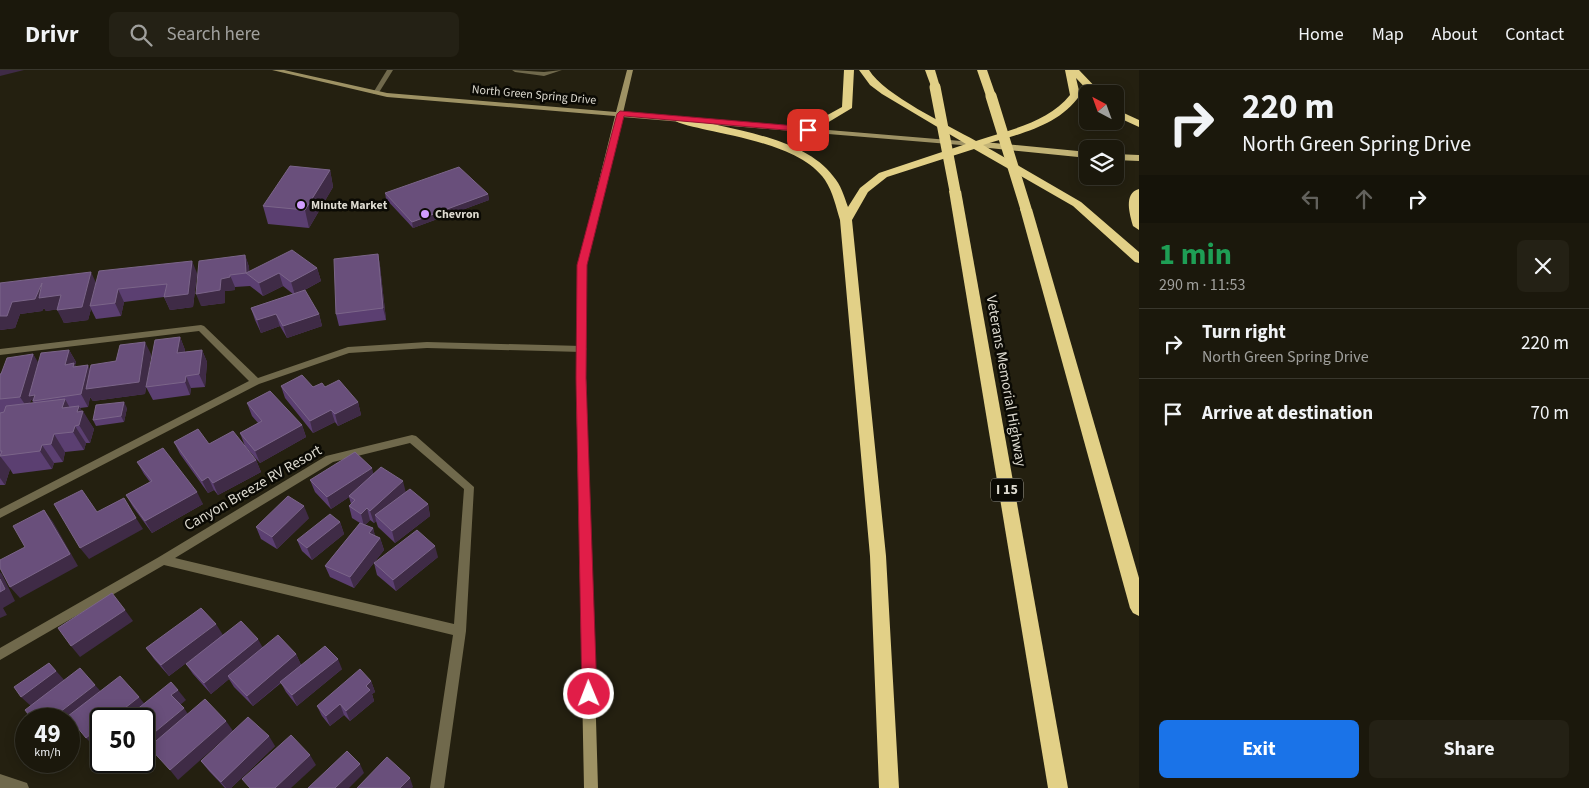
<!DOCTYPE html>
<meta charset="utf-8">
<style>
:root{--surface:#1b180c;--page:#242115;--text:#f1f3f6;--muted:#a0a09d;--line:#39372d;--accent:#1a73e8}
body{margin:0;font-family:"Source Sans 3",sans-serif;background:var(--page);color:var(--text);height:100vh;display:flex;flex-direction:column;font-size:19px;white-space:nowrap}
*{box-sizing:border-box;margin:0}
p{font-size:16px;color:var(--muted)}
.icon{flex:none;width:28px;height:28px;fill:none;stroke:currentColor;stroke-width:2;stroke-linecap:round;stroke-linejoin:round}
.map{position:relative;flex:1;overflow:hidden}
.details{display:flex;flex-direction:column;background:var(--surface);width:450px}
.details>*{flex:none}
.top-card{background:#1b180c;color:var(--text);overflow:hidden}
.needle{width:32px;rotate:319deg}
.fabs{position:absolute;left:1079px;top:15px;display:grid;gap:10px}
.fabs a{display:grid;place-items:center;width:45px;height:45px;border-radius:8px;background:var(--surface);box-shadow:0 2px 12px #0003,0 0 0 1px var(--line);font-size:25px}
.speed{position:absolute;left:15px;top:638px;display:flex;gap:10px;font-size:25px;font-weight:700;text-align:center}
.speed>*{display:grid;place-content:center;width:65px;height:65px;border-radius:50%;background:var(--surface);box-shadow:0 2px 12px #0003,0 0 0 1px var(--line);line-height:1}
.speed small{font-size:12px;font-weight:400}
.speed .limit{border:2px solid #111;border-radius:8px;background:#fff;color:#111}
.pin{position:absolute;display:grid;place-items:center;width:42px;height:42px;color:#fff;margin:-21px;border-radius:10px;box-shadow:0 2px 8px #0006}
.me{position:absolute;width:55px;margin:-28px;rotate:359deg;stroke-linejoin:round;filter:drop-shadow(0 0 4px #0008)}
.turn{display:flex;align-items:center;gap:18px;height:105px;padding:0 20px;font-size:22px}
.turn .icon{width:65px;height:65px;stroke-width:2.5}
.turn b{display:block;font-size:35px;line-height:42px}
.lanes{display:flex;align-items:center;height:48px;padding:0 20px;background:#0003;justify-content:center;gap:25px;direction:ltr}
.lanes .off{opacity:.35}
.round{display:grid;place-items:center;flex:none;width:52px;height:52px;border-radius:8px;background:var(--page)}
.head{display:flex;align-items:center;justify-content:space-between;height:85px;padding:0 20px}
h1{font-size:30px;font-weight:700;line-height:38px;color:#1e9e55}
.cta{display:flex;gap:10px;margin-top:auto;padding:10px 20px}
.cta a{flex:1;height:58px;border-radius:8px;background:var(--accent);color:#fff;font-size:20px;font-weight:700;line-height:58px;text-align:center}
.cta a+a{background:var(--page);color:var(--text)}
ul{padding:0;list-style:none}
li{display:flex;align-items:center;gap:15px;height:70px;padding:0 20px;border-top:1px solid var(--line)}
li div{flex:1}
li b{display:block;font-size:19px}
li em{font-style:normal}
header{display:flex;align-items:center;gap:30px;box-sizing:border-box;height:70px;padding:0 25px;background:var(--surface);border-bottom:1px solid var(--line)}
header strong{font-size:24px}
nav{display:flex;gap:28px;margin-inline-start:auto;font-size:18px}
.search{width:350px;height:45px;background:var(--page);display:flex;align-items:center;gap:12px;box-sizing:border-box;padding:0 18px;border-radius:8px;color:var(--muted);font-size:19px}
main{display:flex;flex:1;min-height:0}
.map>svg:first-child{display:block}
.lines{fill:none;stroke-linecap:round;stroke-linejoin:round}
.lane{fill:#70694c;fill-rule:evenodd}
.street{fill:#70694c;fill-rule:evenodd}
.secondary{fill:#9e9264;fill-rule:evenodd}
.primary{fill:#c2b376;fill-rule:evenodd}
.highway{fill:#e2d087;fill-rule:evenodd}
.highway-bridge{stroke:#e2d087;stroke-width:11}
.wall{fill:#5b3f71;fill-rule:evenodd}
.shaded-wall{fill:#3f2b46}
.building{fill:#694f7b;stroke:#7b6589}
.route{fill:#e11d48;stroke:#92132f}
.poi-dot{fill:#d19dfe;stroke:#0b0a04;stroke-width:2}
.labels{text-anchor:middle;dominant-baseline:central;stroke-width:5;stroke-linejoin:round;paint-order:stroke}
.far-street-label{font-size:12px;fill:#dddad0;stroke:#0b0a04}
.far-poi-label{font-size:12px;font-weight:bold;fill:#dddad0;stroke:#0b0a04;text-anchor:start}
.shield{fill:#0b0a04;stroke:#9e9c93;stroke-width:1}
.shield-label{font-size:14px;font-weight:bold;fill:#dddad0}
.street-label{font-size:15px;fill:#dddad0;stroke:#0b0a04}
</style>
<header>
<strong>Drivr</strong>
<div class="search"><svg class="icon" aria-label="search" viewBox="0 0 24 24"><circle cx="10" cy="10" r="6"/><path d="M15 15l6 6"/></svg>Search here</div>
<nav><a>Home</a><a>Map</a><a>About</a><a>Contact</a></nav>
</header>
<main>
<div class="map">
<svg width="1139" height="718" viewBox="0 0 1139 718">
<rect width="100%" height="100%" fill="#242010"/>
<g class="lines">
<g class="lane">
<path d="M387 0H393L378 24H374L373 23Z"/>
<path d="M512 0 544 2 562 0 544 6 515 2Z"/>
</g>
<g class="street">
<path d="M201 255 204 256 258 308 348 277 427 272 582 276 587 279 582 282 427 278 349 283 259 314 0 448V439L249 311 199 261 0 285V279Z"/>
<path d="M412 365 416 366 474 417 466 561 444 718H430L453 565 164 495 0 590V578L159 487 326 386ZM410 373 464 419 454 554 175 488 333 392Z"/>
<path d="M0 704 27 713 29 718H0Z"/>
</g>
<path class="secondary" d="M272 0H284L387 23 616 42 627 0H633L623 43 973 72 977 74 973 76 622 47 586 195V308L598 718H584L576 308 578 195 615 46 387 27Z"/>
<g class="primary">
<path d="M973 71 1088 82V88L970 76 969 74Z"/>
<path d="M1115 84 1139 85V91L1115 90Z"/>
</g>
<g class="highway">
<path d="M844 0H854L852 38 812 62H804L803 60 804 58 842 37Z"/>
<path d="M859 0H869C884 25 948 55 976 71 1008 60 1048 53 1070 25L1065 0H1079L1102 24H1091L1076 8 1080 25C1058 57 1018 64 983 75L1081 132 1139 182V193L1135 192 1073 136 974 79 887 107 868 122 852 150 886 486 899 718H879L870 486 840 150C836 137 833 122 825 110 803 78 743 68 707 60 696 57 679 55 671 48L672 46H680C725 59 803 66 833 106 841 115 844 126 848 137L860 118 879 103 966 74 882 24 870 15Z"/>
<path d="M925 0H935L940 17 938 19H932Z"/>
<path d="M977 0H987L996 26 995 28 991 29 986 26Z"/>
<path d="M1115 39 1139 50V57L1115 46Z"/>
<path d="M955 118 961 121 1068 718H1048L949 121Z"/>
<path d="M1139 119V160L1133 156C1130 145 1123 123 1139 119Z"/>
<path d="M1026 135 1032 139 1139 508V546L1133 543 1130 538 1020 139Z"/>
</g>
<g class="highway-bridge">
<path d="M935 17 955 121"/>
<path d="M991 26 1026 139"/>
</g>
</g>
<g class="wall">
<path d="M330 100 333 117 309 158 268 154 263 136Z"/>
<path d="M385 123 488 124 489 130 413 158 386 129Z"/>
<path d="M378 184 380 196 386 250 339 256 336 244Z"/>
<path d="M245 185 249 197V202L317 198 321 211 301 222 319 244 322 256 287 268 280 256 261 263 255 250 251 238 293 224 283 216 263 226 250 216 235 217V220L225 221V233L201 236Z"/>
<path d="M197 203 193 237 170 240 164 227 124 232 121 246 96 249 91 239 88 250 64 253 58 239 46 241 44 238 42 241 20 244 15 258 0 260V213H96Z"/>
<path d="M180 267 185 280V282L202 280 207 292 205 317 191 318 190 325 153 330 146 317Z"/>
<path d="M69 280 76 292 75 295 76 297 90 300 116 291 151 284 145 324 93 331 90 327 88 337 80 338 94 359 90 373H86L84 380 65 382 63 392 54 393 52 399 13 404 10 399 5 415H0V304L33 284 38 294ZM31 329 34 333H30Z"/>
<path d="M281 316 313 317H325L358 332 361 345 338 356 335 352 313 363 285 328Z"/>
<path d="M247 333 302 355 306 367 260 393 245 376 240 363 258 353 252 346Z"/>
<path d="M127 338 124 352 96 356 93 350Z"/>
<path d="M174 372 209 374 256 390 261 402 218 425 214 420 208 423 180 384Z"/>
<path d="M137 392 203 434 152 463 133 437 126 425 150 412 144 404Z"/>
<path d="M373 404 428 434 430 446 395 473 378 457 376 451 374 453 370 450 365 455 373 458 375 466 380 468 384 480 354 518 330 507 325 496 360 453 352 448 349 436 351 434 349 427 331 439 315 422 310 410Z"/>
<path d="M309 448 277 479 261 469 256 457Z"/>
<path d="M340 452 344 464 312 490 302 481 297 470Z"/>
<path d="M438 487 396 521 377 505 374 493Z"/>
<path d="M222 565 263 577 296 584 301 595 342 599 297 636 286 622 281 613 253 636 234 617 229 609 211 624 193 604 186 594 210 575 169 606 154 589 146 578Z"/>
<path d="M371 611 375 622 372 624 374 631 350 651 344 645 330 656 322 646 317 636Z"/>
<path d="M275 676 231 718H225L209 701 201 691Z"/>
</g>
<g class="shaded-wall">
<path d="M0 0H24L0 6Z"/>
<path d="M330 100 333 117 309 158 305 140Z"/>
<path d="M488 124 489 130 413 158 412 152Z"/>
<path d="M378 184 380 196 386 250 383 238Z"/>
<path d="M245 185 249 197 250 206 246 203Z"/>
<path d="M192 191 197 203 193 237 170 240 164 227Z"/>
<path d="M317 198 321 211 295 225 291 212Z"/>
<path d="M91 202 97 215 90 236 91 239 88 250 64 253 57 240Z"/>
<path d="M279 203 283 216 263 226 259 213Z"/>
<path d="M230 205 235 217V220L225 221V233L201 236 196 224 221 209Z"/>
<path d="M42 213 61 225 68 238 46 241 44 238 42 241 20 244 15 258 0 260V246L12 232Z"/>
<path d="M118 219 124 232 121 246 115 233Z"/>
<path d="M276 244 280 256 261 263 257 250Z"/>
<path d="M319 244 322 256 287 268 283 256Z"/>
<path d="M180 267 185 280 183 295 177 283Z"/>
<path d="M145 272 151 284 145 324 93 331 90 327 88 337 81 324 88 295 95 308Z"/>
<path d="M69 280 76 292 75 295 81 306 65 295Z"/>
<path d="M202 280 207 292 205 317 199 304Z"/>
<path d="M33 284 41 297 33 331 37 338 31 329 28 339 20 327Z"/>
<path d="M186 306 191 318 190 325 185 312Z"/>
<path d="M65 329 75 347 62 338Z"/>
<path d="M124 332 127 338 124 352 121 346Z"/>
<path d="M358 332 361 345 338 356 335 344Z"/>
<path d="M79 336 83 343V341L94 359 90 373 79 355 77 342Z"/>
<path d="M331 340 335 352 313 363 310 351Z"/>
<path d="M302 355 306 367 260 393 255 381Z"/>
<path d="M75 356 86 373 84 380 73 362Z"/>
<path d="M54 364 65 382 63 392 51 374Z"/>
<path d="M42 375 54 393 52 399 40 381Z"/>
<path d="M0 386 10 399 5 415 0 408Z"/>
<path d="M256 390 261 402 218 425 213 413Z"/>
<path d="M372 398 375 410 349 426V427L331 439 327 427Z"/>
<path d="M208 407 214 420 208 423 202 411Z"/>
<path d="M403 411 406 423 375 445 376 451 374 453 370 441Z"/>
<path d="M197 422 203 434 152 463 145 451Z"/>
<path d="M428 434 430 446 395 473 392 461Z"/>
<path d="M304 436 309 448 277 479 272 467Z"/>
<path d="M367 438 370 450 364 456 361 444Z"/>
<path d="M44 440 53 452 78 496 20 528 10 517Z"/>
<path d="M136 448 143 459 89 489 80 478Z"/>
<path d="M340 452 344 464 312 490 307 478Z"/>
<path d="M373 458 376 470 369 463Z"/>
<path d="M380 468 384 480 354 518 350 507Z"/>
<path d="M435 476 438 487 396 521 393 510Z"/>
<path d="M0 502 2 504 15 531 3 538 7 545 0 548Z"/>
<path d="M125 540 133 551 80 587 71 576Z"/>
<path d="M216 554 223 565 169 606 161 595Z"/>
<path d="M258 569 264 580 228 606 229 609 211 624 204 613Z"/>
<path d="M296 584 301 595 253 636 247 626Z"/>
<path d="M338 589 342 599 297 636 292 625Z"/>
<path d="M49 593 66 612 32 637 21 627Z"/>
<path d="M371 611 375 622 372 624 374 631 350 651 346 641 366 616Z"/>
<path d="M95 615 104 625 69 653V649H51Z"/>
<path d="M178 620 186 630 179 636 171 625Z"/>
<path d="M139 627 147 637 133 649H111Z"/>
<path d="M340 634 344 645 330 656 326 646Z"/>
<path d="M184 638 191 649 144 688V671Z"/>
<path d="M226 651 233 661 178 710 170 700Z"/>
<path d="M101 656V674L96 678 86 668Z"/>
<path d="M269 666 275 676 231 718H226L221 712Z"/>
<path d="M310 685 316 695 291 718H275Z"/>
<path d="M134 691H140L137 695Z"/>
<path d="M360 694 364 703 349 718H335Z"/>
<path d="M410 708 413 717 412 718H400Z"/>
</g>
<g class="building">
<path d="M290 96 330 100 305 140 263 136Z"/>
<path d="M459 97 488 124 412 152 385 123Z"/>
<path d="M292 180 317 198 291 212 279 203 259 213 246 203Z"/>
<path d="M378 184 383 238 336 244 334 189Z"/>
<path d="M245 185 246 203 230 205V207L221 209 220 220 196 224 199 191Z"/>
<path d="M192 191 188 224 164 227 167 214 118 219 115 233 90 236 99 201Z"/>
<path d="M91 202 82 237 57 240 61 225 39 228 42 213 35 229 12 232 7 246H0V213Z"/>
<path d="M305 220 319 244 283 256 276 244 257 250 251 238Z"/>
<path d="M180 267 177 283 202 280 199 304 186 306 185 312 146 317 155 270Z"/>
<path d="M145 272 139 312 86 319 91 295 116 291 120 275Z"/>
<path d="M69 280 65 295 74 293 73 297 88 295 81 324 33 331 35 325 29 326 41 283Z"/>
<path d="M33 284 20 327 0 329V304H1L7 288Z"/>
<path d="M302 305 313 317 322 313 325 317 339 310 358 332 335 344 331 340 310 351 281 316Z"/>
<path d="M270 321 302 355 255 381 240 363 262 351 247 333Z"/>
<path d="M65 329 62 338 79 336 77 342 83 341 79 355 75 356 73 362 54 364 51 374 42 375 40 381 0 386 2 381H0V343L4 342 6 336Z"/>
<path d="M124 332 121 346 93 350 96 335Z"/>
<path d="M198 359 209 374 233 361 256 390 213 413 208 407 202 411 174 372Z"/>
<path d="M163 378 197 422 145 451 126 425 152 411 137 392Z"/>
<path d="M355 382 372 398 327 427 310 410Z"/>
<path d="M381 397 403 411 370 441 367 438 361 444 349 436 355 430 349 426Z"/>
<path d="M410 419 428 434 392 461 375 445Z"/>
<path d="M82 420 97 442 124 428 136 448 80 478 54 434Z"/>
<path d="M288 426 304 436 272 467 256 457Z"/>
<path d="M44 440 70 484 10 517 0 498V490L25 477 13 456Z"/>
<path d="M330 444 340 452 307 478 297 470Z"/>
<path d="M360 453 373 458 369 463 380 468 350 507 325 496Z"/>
<path d="M417 460 435 476 393 510 374 493Z"/>
<path d="M0 509 5 519 0 522Z"/>
<path d="M112 523 125 540 71 576 58 558Z"/>
<path d="M201 538 216 554 161 595 146 578Z"/>
<path d="M241 551 258 569 204 613 186 594Z"/>
<path d="M278 565 296 584 247 626 228 606Z"/>
<path d="M325 576 338 589 292 625 280 612Z"/>
<path d="M49 593 56 601 21 627 14 617Z"/>
<path d="M80 598 95 615 51 649H32L25 640Z"/>
<path d="M360 599 371 611 366 616 370 620 346 641 340 634 326 646 317 636Z"/>
<path d="M120 606 139 627 111 649H101V656L86 668 68 646Z"/>
<path d="M171 612 178 620 171 625 184 638 144 671V649H125Z"/>
<path d="M205 629 226 651 170 700 149 677Z"/>
<path d="M248 647 269 666 221 712 201 691Z"/>
<path d="M291 665 310 685 275 718H250L242 709Z"/>
<path d="M347 681 360 694 335 718H308Z"/>
<path d="M387 687 410 708 400 718H357Z"/>
</g>
<path class="route" d="M620 41 808 57 812 60 808 62 624 46 587 195 586 308 597 624 594 629 589 631 584 629 582 624 576 308 577 195 617 44Z"/>
<g class="poi-dot">
<circle cx="301" cy="135" r="5"/>
<circle cx="425" cy="144" r="5"/>
</g>
<g class="labels">
<g class="far-street-label">
<text transform="translate(534 25) rotate(5)">North Green Spring Drive</text>
</g>
<g class="far-poi-label">
<text x="311" y="135">Minute Market</text>
<text x="435" y="144">Chevron</text>
</g>
<rect class="shield" x="991" y="408.5" width="32" height="23" rx="4"/>
<g class="shield-label">
<text x="1007" y="420">I 15</text>
</g>
<g class="street-label">
<text transform="translate(1006 311) rotate(80)">Veterans Memorial Highway</text>
<text transform="translate(253 418) rotate(-30)">Canyon Breeze RV Resort</text>
</g>
</g>
</svg>
<div class="fabs">
<a><svg class="needle" viewBox="-14 -14 28 28"><path d="M0-13l5 13h-10z" fill="#e53935"/><path d="M0 13l5-13h-10z" fill="#a0a09d"/></svg></a>
<a><svg class="icon" aria-label="layers" viewBox="0 0 24 24"><path d="M12 4l9 5-9 5-9-5zM3 14l9 5 9-5"/></svg></a>
</div>
<div class="speed"><div>49<small>km/h</small></div><div class="limit">50</div></div>
<div class="pin" style="left:808px;top:60px;background:#d93025"><svg class="icon" aria-label="arrive" viewBox="0 0 24 24"><path d="M6 21V4h12l-3 4 3 4H6"/></svg></div>
<svg class="me" style="left:589px;top:624px" viewBox="-20 -20 40 40"><circle r="17" fill="#e11d48" stroke="#fff" stroke-width="3"/><path d="M0-11L8 9 0 5-8 9z" fill="#fff"/></svg>
</div>
<section class="details">
<div class="top-card">
<div class="turn"><svg class="icon" aria-label="right" viewBox="0 0 24 24"><path d="M7 20v-9h11M14 6l5 5-5 5"/></svg><div><b>220 m</b>North Green Spring Drive</div></div>
<div class="lanes"><svg class="icon off" aria-label="left" viewBox="0 0 24 24"><path d="M17 20v-9H6M10 6l-5 5 5 5"/></svg><svg class="icon off" aria-label="ahead" viewBox="0 0 24 24"><path d="M12 20V5M6 11l6-6 6 6"/></svg><svg class="icon" aria-label="right" viewBox="0 0 24 24"><path d="M7 20v-9h11M14 6l5 5-5 5"/></svg></div>
</div>
<div class="head"><div><h1>1 min</h1><p>290 m · 11:53</p></div><a class="round"><svg class="icon" aria-label="close" viewBox="0 0 24 24"><path d="M6 6l12 12M18 6L6 18"/></svg></a></div>
<ul>
<li><svg class="icon" aria-label="right" viewBox="0 0 24 24"><path d="M7 20v-9h11M14 6l5 5-5 5"/></svg><div><b>Turn right</b><p>North Green Spring Drive</p></div><em>220 m</em></li>
<li><svg class="icon" aria-label="arrive" viewBox="0 0 24 24"><path d="M6 21V4h12l-3 4 3 4H6"/></svg><div><b>Arrive at destination</b></div><em>70 m</em></li>
</ul>
<div class="cta"><a>Exit</a><a>Share</a></div>
</section>
</main>
